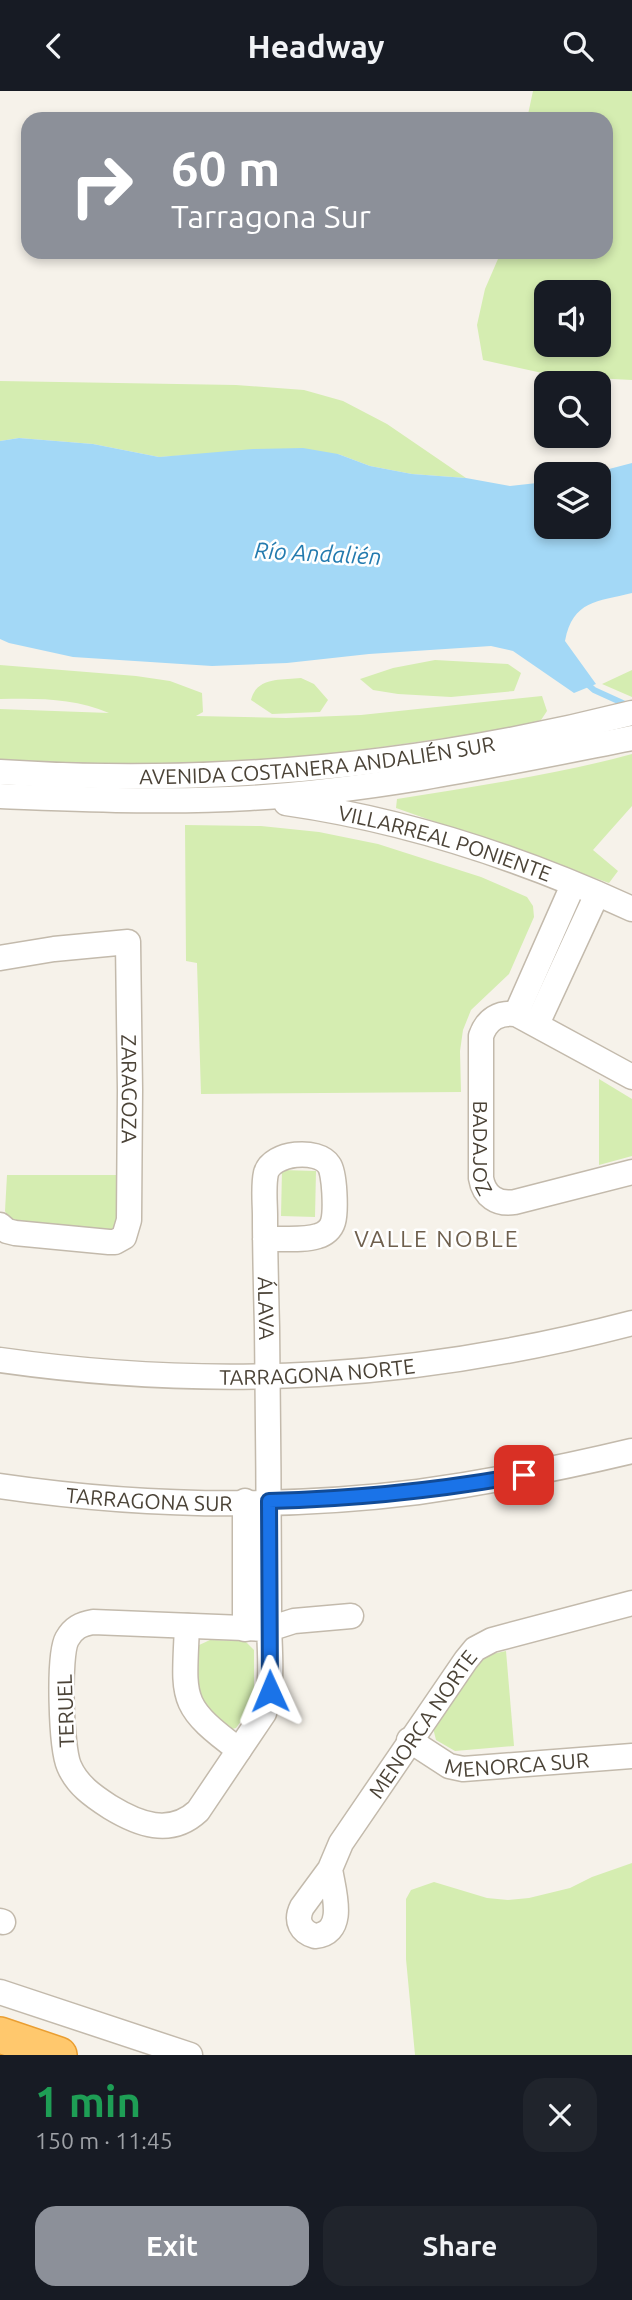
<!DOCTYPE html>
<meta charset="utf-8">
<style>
:root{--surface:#171b24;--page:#20242c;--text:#f1f3f6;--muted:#9ea1a6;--accent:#8c9099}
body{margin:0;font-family:Ubuntu,sans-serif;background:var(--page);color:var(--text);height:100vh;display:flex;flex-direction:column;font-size:26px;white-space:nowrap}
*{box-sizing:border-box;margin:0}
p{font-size:23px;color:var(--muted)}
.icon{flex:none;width:38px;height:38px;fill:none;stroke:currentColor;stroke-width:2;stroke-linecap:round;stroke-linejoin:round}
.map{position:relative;height:1964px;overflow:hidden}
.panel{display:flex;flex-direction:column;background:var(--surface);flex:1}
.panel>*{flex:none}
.top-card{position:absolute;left:21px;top:21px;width:592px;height:147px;border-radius:21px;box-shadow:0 4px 10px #0003;background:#8c9099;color:#fff;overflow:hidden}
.fabs{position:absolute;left:534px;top:189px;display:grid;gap:14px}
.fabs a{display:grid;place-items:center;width:77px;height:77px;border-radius:14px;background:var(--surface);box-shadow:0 4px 10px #0003;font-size:35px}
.pin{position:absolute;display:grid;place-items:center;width:60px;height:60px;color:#fff;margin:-30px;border-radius:14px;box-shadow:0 4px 10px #0006}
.me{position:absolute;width:77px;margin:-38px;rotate:359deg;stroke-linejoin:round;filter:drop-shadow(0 0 5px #0008)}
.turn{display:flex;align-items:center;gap:24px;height:147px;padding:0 35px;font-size:32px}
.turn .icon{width:91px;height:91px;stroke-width:2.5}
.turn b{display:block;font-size:49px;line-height:60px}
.round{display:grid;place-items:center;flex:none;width:74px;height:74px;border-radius:21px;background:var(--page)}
.headline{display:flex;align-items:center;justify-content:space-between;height:119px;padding:0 35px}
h1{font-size:42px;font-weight:700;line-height:52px;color:#1e9e55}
.cta{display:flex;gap:14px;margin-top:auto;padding:14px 35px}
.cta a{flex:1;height:80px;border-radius:21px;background:var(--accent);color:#fff;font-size:28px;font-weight:700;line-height:80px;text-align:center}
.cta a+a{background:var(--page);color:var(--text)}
header{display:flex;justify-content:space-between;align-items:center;height:91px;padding:0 35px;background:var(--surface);font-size:32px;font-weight:700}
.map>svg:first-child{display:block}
.green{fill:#d5edb1;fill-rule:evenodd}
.water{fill:#a3d8f6}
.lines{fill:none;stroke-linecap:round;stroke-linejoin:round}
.stream{stroke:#a3d8f6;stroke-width:6}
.minor-casing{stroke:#c3baac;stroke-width:27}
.highway-casing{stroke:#ea9e31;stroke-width:38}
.minor{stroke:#fff;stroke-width:24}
.highway{stroke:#ffc86d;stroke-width:35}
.route-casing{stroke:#114b97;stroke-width:18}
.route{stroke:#1a73e8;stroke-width:12}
.labels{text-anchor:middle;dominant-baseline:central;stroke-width:5;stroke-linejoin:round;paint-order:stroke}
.street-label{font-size:21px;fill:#4b4337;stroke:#fff}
.water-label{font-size:23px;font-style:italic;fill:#247baf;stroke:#fff}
.neighbourhood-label{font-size:23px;letter-spacing:2px;fill:#6f604e;stroke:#fff}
</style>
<header><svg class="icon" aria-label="back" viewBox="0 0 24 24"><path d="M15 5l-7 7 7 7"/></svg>Headway<svg class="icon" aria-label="search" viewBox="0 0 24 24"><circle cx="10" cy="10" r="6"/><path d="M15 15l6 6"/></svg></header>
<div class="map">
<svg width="632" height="1964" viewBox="0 0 632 1964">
<rect width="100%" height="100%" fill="#f6f2ea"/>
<g class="green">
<path d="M533 0H632V289L556 285 483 269 477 234 485 198 501 161H606V28H527ZM546 201H598V254H546Z"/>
<path d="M0 290 236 294 304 299 343 310 387 333 466 387 412 383 370 375 338 363H205L159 366 93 353 19 347 0 350Z"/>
<path d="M435 569 508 573 521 582 514 600 451 606 398 603 373 599 360 588 393 577Z"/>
<path d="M0 574 136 585 170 590 202 602 203 621 196 625 286 627 361 624 542 605 547 620 541 629 506 639C400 652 294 672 187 675 125 677 62 673 0 669V618L109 622C74 607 38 607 0 608Z"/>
<path d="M632 579V606L602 593Z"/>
<path d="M301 587 314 593 328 609 320 621 272 623 251 609C256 586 282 589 301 587Z"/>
<path d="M632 663V715L593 759 618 780 609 792 396 717 397 708C476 695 555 684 632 663Z"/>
<path d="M185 734 261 735 319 741 378 753 481 786 527 806 533 815 534 826 509 883 471 919 463 939 460 960 461 1001 201 1003 197 872 186 870Z"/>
<path d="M599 988 632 1008V1065L599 1074Z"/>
<path d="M282 1079 316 1080 315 1126 281 1125Z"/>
<path d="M7 1084H121L116 1144 23 1136 9 1128 5 1120Z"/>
<path d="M210 1549 245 1550 254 1559V1604L250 1618 236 1637 229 1639 221 1636 195 1602 197 1555Z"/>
<path d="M506 1560 514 1655 455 1660 436 1649 433 1637 483 1565Z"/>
<path d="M632 1772V1964H415L406 1868V1808L411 1799 434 1791 487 1807 508 1809 529 1807 570 1797 592 1786Z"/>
</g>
<path class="water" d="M19 347 93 353 159 366 253 358 303 357 338 363 370 375 412 383 466 387 510 395 546 391V436H598V383H590L632 372V502C597 511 573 509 565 550L596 593 574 602 513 560 491 555 369 563 287 572 212 575 73 566 9 552 0 548V350Z"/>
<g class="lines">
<path class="stream" d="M585 591 594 599 627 614"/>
<defs>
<g id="minor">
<path id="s1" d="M0 681C212 695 426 674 632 622"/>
<path d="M0 705C83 708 166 712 249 707 379 699 505 672 632 647"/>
<path id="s2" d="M286 712C405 729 523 768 632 818"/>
<path id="s3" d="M0 867 54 858 128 851 130 999 129 1129 124 1146 115 1151H109L15 1142 7 1140 0 1134"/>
<path d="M516 923 573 794"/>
<path d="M537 933 597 803"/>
<path id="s4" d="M632 986 516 923C499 921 487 928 481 945V1087C484 1105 497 1114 515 1111L632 1081"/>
<path id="s5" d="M265 1148C282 1147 303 1150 318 1145 325 1143 331 1138 333 1131 336 1121 335 1082 329 1074 318 1057 272 1061 266 1082 263 1095 265 1112 265 1125 265 1162 266 1199 267 1236 268 1330 269 1423 269 1517 268 1552 275 1589 264 1622L198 1720C170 1746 138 1733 110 1716 93 1705 77 1694 69 1675 61 1657 58 1564 67 1548 73 1537 81 1533 93 1531L269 1538 294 1530 351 1525"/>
<path id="s6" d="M0 1269C219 1300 418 1288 632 1232"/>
<path id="s7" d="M0 1395C137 1415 281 1418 418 1401 490 1391 561 1377 632 1360"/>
<path d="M187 1535C184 1608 178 1614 239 1659"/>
<path d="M245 1538V1410"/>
<path id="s8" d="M409 1649 449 1675 463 1678 632 1665"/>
<path id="s9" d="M330 1778C333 1799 348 1842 315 1845 301 1841 295 1830 302 1816L330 1778 341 1752 466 1569 475 1558 492 1549 632 1512"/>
<path d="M0 1830 3 1831"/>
<path d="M0 1901 190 1964"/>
</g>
<path id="highway" d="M0 1944 59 1964"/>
</defs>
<use href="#minor" class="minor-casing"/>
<use href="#highway" class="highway-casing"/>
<use href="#minor" class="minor"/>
<use href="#highway" class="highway"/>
</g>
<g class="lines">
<defs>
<path id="route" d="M270 1600 269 1410C355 1408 440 1399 524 1384"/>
</defs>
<use href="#route" class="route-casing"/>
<use href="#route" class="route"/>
</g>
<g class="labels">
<g class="street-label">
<text stroke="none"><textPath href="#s1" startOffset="318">AVENIDA COSTANERA ANDALIÉN SUR</textPath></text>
<text stroke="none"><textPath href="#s2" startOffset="164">VILLARREAL PONIENTE</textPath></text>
<text stroke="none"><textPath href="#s3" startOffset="276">ZARAGOZA</textPath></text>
<text stroke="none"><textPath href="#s4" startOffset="289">BADAJOZ</textPath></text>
<text stroke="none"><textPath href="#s5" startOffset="341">ÁLAVA</textPath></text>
<text stroke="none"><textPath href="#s6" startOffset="318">TARRAGONA NORTE</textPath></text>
<text stroke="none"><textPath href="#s7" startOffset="150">TARRAGONA SUR</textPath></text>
<text transform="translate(65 1620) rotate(-92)">TERUEL</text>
<text stroke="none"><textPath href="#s9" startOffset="336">MENORCA NORTE</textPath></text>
<text stroke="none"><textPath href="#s8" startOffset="116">MENORCA SUR</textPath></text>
</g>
<g class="water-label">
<text transform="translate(318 462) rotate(3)">Río Andalién</text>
</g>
<g class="neighbourhood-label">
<text x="437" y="1147">VALLE NOBLE</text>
</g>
</g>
</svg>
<div class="fabs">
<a><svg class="icon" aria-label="sound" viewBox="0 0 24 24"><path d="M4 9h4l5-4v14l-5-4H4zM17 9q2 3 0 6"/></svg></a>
<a><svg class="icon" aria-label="search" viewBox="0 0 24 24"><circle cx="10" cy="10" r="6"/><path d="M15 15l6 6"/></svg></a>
<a><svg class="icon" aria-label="layers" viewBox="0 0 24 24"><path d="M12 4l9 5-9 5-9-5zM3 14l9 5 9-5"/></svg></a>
</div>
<div class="pin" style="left:524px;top:1384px;background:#d93025"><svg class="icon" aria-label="arrive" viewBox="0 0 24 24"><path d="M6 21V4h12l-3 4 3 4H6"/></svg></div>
<svg class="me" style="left:270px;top:1600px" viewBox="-20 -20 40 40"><path d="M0-17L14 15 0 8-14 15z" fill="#1a73e8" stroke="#fff" stroke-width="4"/></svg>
<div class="top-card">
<div class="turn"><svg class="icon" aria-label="right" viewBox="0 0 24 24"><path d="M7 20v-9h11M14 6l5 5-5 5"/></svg><div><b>60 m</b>Tarragona Sur</div></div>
</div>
</div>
<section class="panel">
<div class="headline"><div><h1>1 min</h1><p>150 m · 11:45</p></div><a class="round"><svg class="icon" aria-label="close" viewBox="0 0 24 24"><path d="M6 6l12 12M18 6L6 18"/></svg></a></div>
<div class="cta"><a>Exit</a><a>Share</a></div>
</section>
